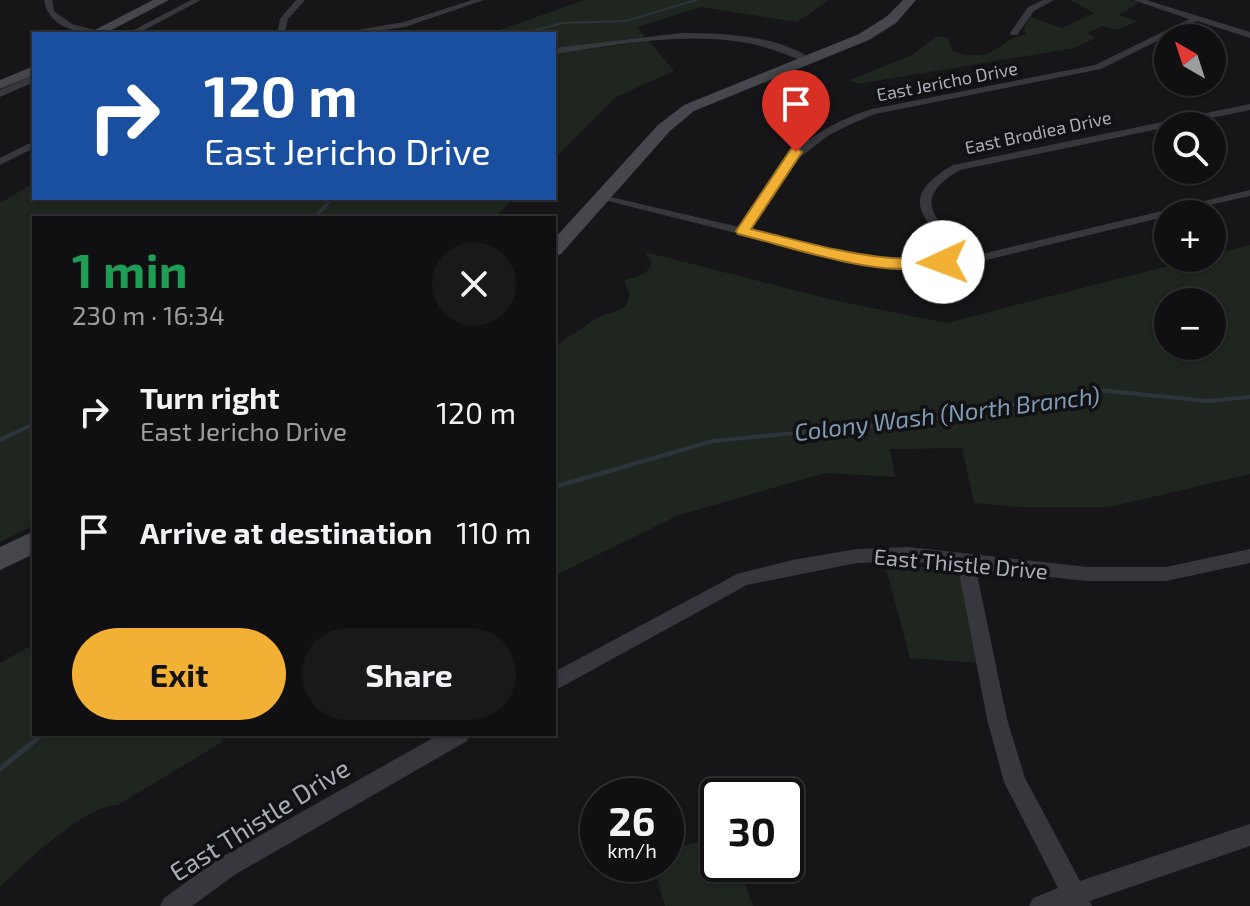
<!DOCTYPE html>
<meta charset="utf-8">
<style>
:root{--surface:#101012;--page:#19191b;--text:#f1f3f6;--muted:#9c9d9f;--line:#303032;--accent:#f2b134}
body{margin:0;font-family:"Exo 2",sans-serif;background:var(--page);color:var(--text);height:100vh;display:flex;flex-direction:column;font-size:30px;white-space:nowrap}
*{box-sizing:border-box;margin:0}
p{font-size:26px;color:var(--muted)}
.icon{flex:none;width:44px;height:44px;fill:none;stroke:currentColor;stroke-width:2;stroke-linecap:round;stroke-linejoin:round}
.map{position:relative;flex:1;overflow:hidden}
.details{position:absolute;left:32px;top:216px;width:524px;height:520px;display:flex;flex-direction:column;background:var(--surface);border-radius:0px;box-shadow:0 2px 6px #0004,0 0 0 2px var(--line)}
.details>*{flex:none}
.top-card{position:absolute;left:32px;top:32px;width:524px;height:168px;border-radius:0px;box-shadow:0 2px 6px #0004,0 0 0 2px var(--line);background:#1a4fa0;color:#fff;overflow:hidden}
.needle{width:52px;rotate:321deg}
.fabs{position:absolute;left:1154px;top:24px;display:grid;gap:16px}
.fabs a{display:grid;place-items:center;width:72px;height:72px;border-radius:50%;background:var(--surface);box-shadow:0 2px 6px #0004,0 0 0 2px var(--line);font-size:40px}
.speed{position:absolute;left:580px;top:778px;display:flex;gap:16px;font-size:40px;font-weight:700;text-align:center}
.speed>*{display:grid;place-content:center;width:104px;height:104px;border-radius:50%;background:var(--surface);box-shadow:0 2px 6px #0004,0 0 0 2px var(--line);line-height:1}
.speed small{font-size:20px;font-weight:400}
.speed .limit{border:4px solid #111;border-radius:12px;background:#fff;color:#111}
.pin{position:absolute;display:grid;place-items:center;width:68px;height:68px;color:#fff;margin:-82px -34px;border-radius:50% 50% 50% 0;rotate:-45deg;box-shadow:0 0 8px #0007}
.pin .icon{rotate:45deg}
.me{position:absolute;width:88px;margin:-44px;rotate:268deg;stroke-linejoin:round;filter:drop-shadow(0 0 6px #0008)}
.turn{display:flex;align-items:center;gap:28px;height:168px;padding:0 40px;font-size:36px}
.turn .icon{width:104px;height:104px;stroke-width:2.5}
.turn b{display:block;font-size:56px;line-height:68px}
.round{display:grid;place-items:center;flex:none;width:84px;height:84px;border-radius:42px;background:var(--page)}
.summary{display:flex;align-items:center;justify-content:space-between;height:136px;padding:0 40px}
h1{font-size:48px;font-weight:700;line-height:60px;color:#1e9e55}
.action{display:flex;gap:16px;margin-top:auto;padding:16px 40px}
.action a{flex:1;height:92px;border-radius:48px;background:var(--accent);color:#111;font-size:32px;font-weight:700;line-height:92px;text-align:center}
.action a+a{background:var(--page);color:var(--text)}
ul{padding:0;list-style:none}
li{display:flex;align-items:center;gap:24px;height:120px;padding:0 40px}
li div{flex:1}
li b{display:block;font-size:30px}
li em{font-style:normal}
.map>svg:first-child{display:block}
.green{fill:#1e261f;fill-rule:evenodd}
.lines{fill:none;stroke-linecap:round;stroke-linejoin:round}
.stream-far3{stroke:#2c353c;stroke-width:2}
.stream-far2{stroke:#2c353c;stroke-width:3}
.stream-far1{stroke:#2c353c;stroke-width:4}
.stream{stroke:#2c353c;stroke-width:5}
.street{fill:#37383d;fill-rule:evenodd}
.secondary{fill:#45474d;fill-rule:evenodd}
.route{fill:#f2b134;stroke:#9d7322;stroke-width:2}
.labels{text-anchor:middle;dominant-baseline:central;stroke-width:7;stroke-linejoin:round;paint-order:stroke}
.far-street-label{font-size:18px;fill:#a8adb8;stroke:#111113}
.street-label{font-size:22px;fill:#a8adb8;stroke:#111113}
.water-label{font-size:24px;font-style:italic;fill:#7f9bb3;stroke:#111113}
.near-street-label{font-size:26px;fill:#a8adb8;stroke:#111113}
</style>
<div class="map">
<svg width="1250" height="906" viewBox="0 0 1250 906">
<rect width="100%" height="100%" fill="#161618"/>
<g class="green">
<path d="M585 0H829L797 22 701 7 637 27 645 37 554 49V34H488Z"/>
<path d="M1070 0H1129L1139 3 1118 15 1138 21 1118 30 1103 26 1087 33 1096 38 1074 48 858 84 849 80 910 56 937 36 948 38 952 50 965 55H986L1015 37 1026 35 1024 29 1030 17 1062 28 1094 13Z"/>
<path d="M649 41 674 71 616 97 554 159V54Z"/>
<path d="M34 183V198H514L494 218H34V525L0 542V203Z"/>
<path d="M1250 245V474L1110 507H1018L974 503 962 448 890 449 895 477 825 473 679 515 554 576V347L600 316 617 311 626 305 630 295 624 280C635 277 647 276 652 263L645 252 838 301 946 323 1200 258H1212V255ZM1168 302H1212V346H1168Z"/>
<path d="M885 565 950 568 960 573 980 663 910 658Z"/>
<path d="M34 644V734H221L224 741 118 805C86 804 24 864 0 887V663Z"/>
<path d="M718 836V864H738L753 906H665L653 864H666V851Z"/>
</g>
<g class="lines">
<path class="stream-far3" d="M520 34 563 23 626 21 696 0"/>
<path class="stream-far2" d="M314 218 333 198"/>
<g class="stream-far1">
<path d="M0 440 34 424"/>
<path d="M554 487 713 441 927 420 1099 390 1207 401 1250 397"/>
</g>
<path class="stream" d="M0 769 43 734"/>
<g class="street">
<path d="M44 0H52L54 11 72 24 110 34C84 34 49 31 44 0Z"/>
<path d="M191 0H201L137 34H126Z"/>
<path d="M296 0H305L288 19 285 34H277L280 19Z"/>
<path d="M472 0H484L405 27 355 34H334L404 22Z"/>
<path d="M1043 0H1054L1034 11 1017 35H1011L1010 33 1028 7Z"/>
<path d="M1133 0H1146L1250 32V38L1197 21 1101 69 875 114 849 125 829 135 798 159 776 188 750 230 860 256 917 260 960 257C925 220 894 199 953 165L1250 104V110L960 170C905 202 941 223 973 256L1250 190V196L1168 214V216L970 264 917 268 860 264 596 198 602 195 739 227C777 167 801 131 872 109L1095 65 1189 19Z"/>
<path d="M682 33C724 33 776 35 812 59L807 62C785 55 764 45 741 42 679 32 616 45 554 54V48Z"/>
<path d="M34 75V82L0 97V90Z"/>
<path d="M34 141V148L0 165V158Z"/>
<path d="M909 547 1087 567H1166L1250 549V563L1166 581H1087L976 569 1007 719 1025 778 1080 881 1250 824V846L1090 901 1092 906H1029L1033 898 1058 888 1004 782 987 719 958 567 909 561 857 563 747 585 554 691V672L737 574 792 560 857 549Z"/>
<path d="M440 734H470L467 741 236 874 192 906H160L164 898 220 858Z"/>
</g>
<g class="secondary">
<path d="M153 0H169L104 34H87Z"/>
<path d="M903 0H916L896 23 869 40 694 111 670 131 561 254 554 256V239L658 125 684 105 859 34 886 17Z"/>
<path d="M34 66V75L0 89V80Z"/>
<path d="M34 531V554L0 570V547Z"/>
</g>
</g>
<path class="route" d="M796 148 802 152 751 229C797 240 843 254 891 258 904 259 942 255 951 262L949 265C880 280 803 250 738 234L736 231 791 149Z"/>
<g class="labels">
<g class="far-street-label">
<text transform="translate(947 81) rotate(-11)">East Jericho Drive</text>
<text transform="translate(1038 132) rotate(-12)">East Brodiea Drive</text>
</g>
<g class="street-label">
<text transform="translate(961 563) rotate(5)">East Thistle Drive</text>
</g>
<g class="water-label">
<text transform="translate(947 413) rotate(-7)">Colony Wash (North Branch)</text>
</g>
<g class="near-street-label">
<text transform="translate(259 819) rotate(-32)">East Thistle Drive</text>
</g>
</g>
</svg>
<div class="fabs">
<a><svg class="needle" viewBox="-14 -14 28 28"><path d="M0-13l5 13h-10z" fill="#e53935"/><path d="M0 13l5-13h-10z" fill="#9c9d9f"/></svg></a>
<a><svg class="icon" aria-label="search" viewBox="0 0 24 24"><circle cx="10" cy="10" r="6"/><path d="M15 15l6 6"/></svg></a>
<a>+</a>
<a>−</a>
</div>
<div class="speed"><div>26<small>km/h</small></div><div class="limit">30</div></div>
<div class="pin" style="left:796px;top:152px;background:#d93025"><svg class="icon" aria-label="arrive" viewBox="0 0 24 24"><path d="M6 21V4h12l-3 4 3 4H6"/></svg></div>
<svg class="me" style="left:943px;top:262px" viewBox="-20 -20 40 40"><circle r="19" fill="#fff"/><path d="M0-13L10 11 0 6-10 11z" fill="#f2b134"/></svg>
<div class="top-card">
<div class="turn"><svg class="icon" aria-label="right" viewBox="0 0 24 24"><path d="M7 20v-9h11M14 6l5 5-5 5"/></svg><div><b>120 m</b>East Jericho Drive</div></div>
</div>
<section class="details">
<div class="summary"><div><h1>1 min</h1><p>230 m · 16:34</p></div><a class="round"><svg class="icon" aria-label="close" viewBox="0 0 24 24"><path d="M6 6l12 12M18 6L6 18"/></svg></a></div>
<ul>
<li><svg class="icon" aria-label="right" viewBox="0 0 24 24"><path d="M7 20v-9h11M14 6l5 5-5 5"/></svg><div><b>Turn right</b><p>East Jericho Drive</p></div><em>120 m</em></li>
<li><svg class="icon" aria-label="arrive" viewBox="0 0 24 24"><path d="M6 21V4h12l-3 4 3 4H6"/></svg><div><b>Arrive at destination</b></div><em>110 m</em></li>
</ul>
<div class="action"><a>Exit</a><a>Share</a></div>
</section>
</div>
